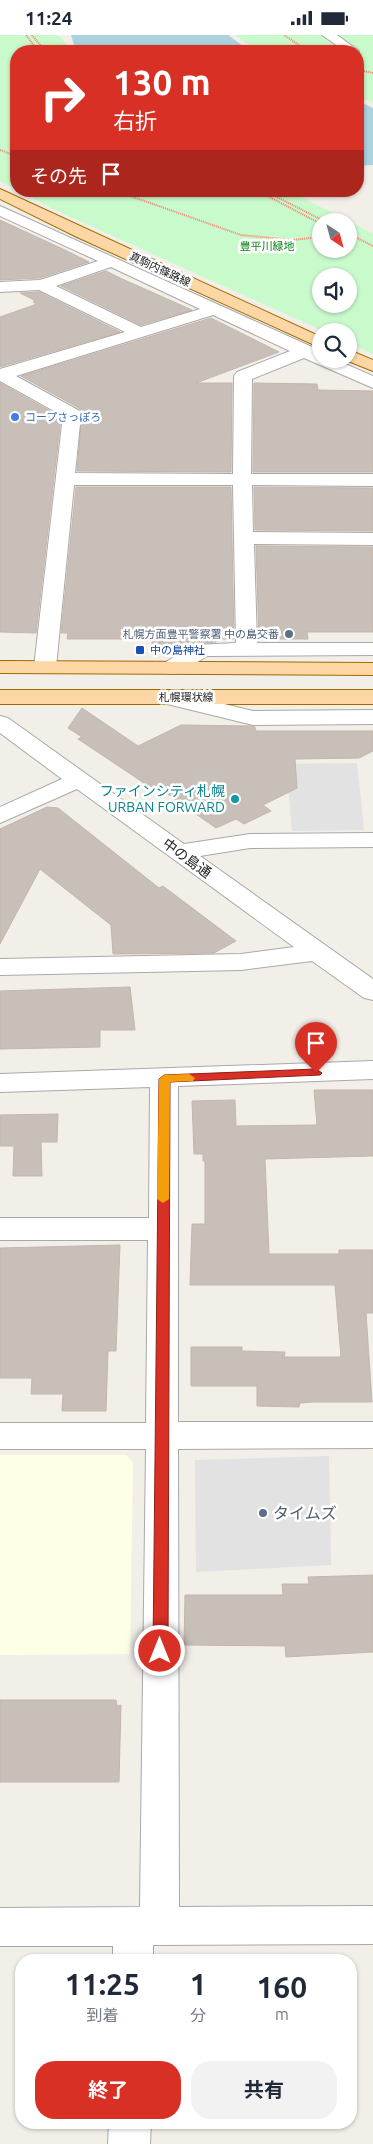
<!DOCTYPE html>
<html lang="ja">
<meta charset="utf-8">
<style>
:root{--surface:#fff;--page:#f2f2f3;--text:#1f2937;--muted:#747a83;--accent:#d93025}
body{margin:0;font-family:Ubuntu,"Noto Sans JP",sans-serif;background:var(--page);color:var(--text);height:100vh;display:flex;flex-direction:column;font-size:19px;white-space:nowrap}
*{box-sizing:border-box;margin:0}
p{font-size:16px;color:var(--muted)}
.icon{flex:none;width:28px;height:28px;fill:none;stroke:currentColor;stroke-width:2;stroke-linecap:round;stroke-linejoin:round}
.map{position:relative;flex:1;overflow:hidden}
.sheet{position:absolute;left:15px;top:1919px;width:342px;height:175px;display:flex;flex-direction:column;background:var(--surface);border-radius:20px;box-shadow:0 1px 4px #0004}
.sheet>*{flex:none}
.top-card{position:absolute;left:10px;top:10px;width:354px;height:152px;border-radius:20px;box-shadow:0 1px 4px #0004;background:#d93025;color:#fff;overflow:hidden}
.needle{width:32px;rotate:144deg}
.controls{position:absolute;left:312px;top:178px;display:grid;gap:10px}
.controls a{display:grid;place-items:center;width:45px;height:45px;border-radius:50%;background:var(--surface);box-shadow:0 1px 4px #0004;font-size:25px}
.pin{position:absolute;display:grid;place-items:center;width:42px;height:42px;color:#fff;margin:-51px -21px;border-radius:50% 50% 50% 0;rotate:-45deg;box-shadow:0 0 5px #0007}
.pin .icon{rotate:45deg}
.me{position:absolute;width:55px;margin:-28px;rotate:0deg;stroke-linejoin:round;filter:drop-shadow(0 0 4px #0008)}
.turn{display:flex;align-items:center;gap:18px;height:105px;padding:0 20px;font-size:22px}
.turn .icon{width:65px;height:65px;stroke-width:2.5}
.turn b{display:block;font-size:35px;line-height:42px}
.then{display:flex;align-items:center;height:48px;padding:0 20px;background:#0003;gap:10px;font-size:19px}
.eta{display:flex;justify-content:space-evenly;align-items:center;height:85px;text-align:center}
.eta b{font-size:30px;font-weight:700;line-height:35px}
.action{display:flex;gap:10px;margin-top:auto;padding:10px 20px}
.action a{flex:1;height:58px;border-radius:20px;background:var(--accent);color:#fff;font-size:20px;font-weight:700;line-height:58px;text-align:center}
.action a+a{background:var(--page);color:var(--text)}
.status{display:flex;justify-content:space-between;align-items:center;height:35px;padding:0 25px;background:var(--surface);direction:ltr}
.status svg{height:14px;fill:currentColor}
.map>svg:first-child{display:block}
.education{fill:#ffffe5}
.park{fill:#c8facc;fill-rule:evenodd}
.parking{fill:#e2e2e2}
.water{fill:#aad3df}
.building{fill:#c7bfb8;stroke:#c4b6ab}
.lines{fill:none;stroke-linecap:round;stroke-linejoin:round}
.minor-casing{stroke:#a9a9a9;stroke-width:2}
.major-casing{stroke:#a06b00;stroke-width:2}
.path{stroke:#fa8072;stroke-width:2;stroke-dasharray:1 1;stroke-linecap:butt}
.minor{fill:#fff;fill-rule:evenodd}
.major{fill:#fcd6a4;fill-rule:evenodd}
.route{fill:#d93025;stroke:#8d1f18}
.slow{fill:#f59e0b}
.shop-dot{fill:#3f7fe0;stroke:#fff;stroke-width:2}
.service-dot{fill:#5c6f8a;stroke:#fff;stroke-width:2}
.transit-dot{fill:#1a4fb4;stroke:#fff;stroke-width:2}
.culture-dot{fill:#0f9aa8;stroke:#fff;stroke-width:2}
.labels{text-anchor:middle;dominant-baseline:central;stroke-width:5;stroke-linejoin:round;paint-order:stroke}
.far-park-label{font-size:11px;fill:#0c8416;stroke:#fff}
.far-street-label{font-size:11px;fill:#222;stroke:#fff}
.far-shop-label{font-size:11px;fill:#366cbe;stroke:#fff;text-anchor:start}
.far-service-label{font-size:11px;fill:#4e5e75;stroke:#fff;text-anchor:end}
.far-transit-label{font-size:11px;fill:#164399;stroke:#fff;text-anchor:start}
.culture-label{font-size:14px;fill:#0d838f;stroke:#fff;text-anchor:end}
.street-label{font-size:14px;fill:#222;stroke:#fff}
.near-service-label{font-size:16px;fill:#4e5e75;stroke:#fff;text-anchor:start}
</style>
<div class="status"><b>11:24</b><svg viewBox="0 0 49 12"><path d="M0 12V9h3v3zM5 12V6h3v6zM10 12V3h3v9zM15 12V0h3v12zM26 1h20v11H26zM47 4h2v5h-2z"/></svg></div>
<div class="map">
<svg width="373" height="2109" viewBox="0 0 373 2109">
<rect width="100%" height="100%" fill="#f2efe9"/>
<path class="education" d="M0 1420H126L133 1427 130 1619 0 1620Z"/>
<g class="park">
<path d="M0 0H58L73 16H16V155L0 146Z"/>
<path d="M235 0H373V67L358 62V16H257Z"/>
<path d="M19 156H289L349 186H321V214H349V186L373 199V319L349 308V296H323L53 174ZM349 241V269H321V241Z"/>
</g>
<g class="parking">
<path d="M357 728 364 795 292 796 286 729Z"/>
<path d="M329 1421 331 1530 196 1537 195 1425Z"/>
</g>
<g class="water">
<path d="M71 0H228L250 16H79L75 13Z"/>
<path d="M358 66 373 73V130L358 131Z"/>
</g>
<g class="building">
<path d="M0 185 65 215 89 227 40 243 0 245Z"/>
<path d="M106 236 120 243 192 275 141 290 61 251Z"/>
<path d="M39 257 120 297 0 332V282L37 269 33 267 36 266 20 258Z"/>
<path d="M211 283 279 317 196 348H232L231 437 77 436 82 378 79 373 21 341Z"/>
<path d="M0 348 61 382 36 598 0 597Z"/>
<path d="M254 348 317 349 318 355 373 356V437H253Z"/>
<path d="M76 452H231L234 604H216V607L194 609H152V604H67L68 598H61Z"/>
<path d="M254 452 373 453V496L255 495Z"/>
<path d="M256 511 373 512V597H307L308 604H259Z"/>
<path d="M82 673 138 711 181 690 250 691 255 692 256 696H373V716L359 723 295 724 297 753 263 770 271 776 244 789 236 784 216 793 166 758 162 760 78 704 82 702 68 693Z"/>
<path d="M47 772 58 773 159 853 163 851 236 906 214 918 113 919 111 890 40 834 0 909V794Z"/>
<path d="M130 952 135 995H100V1012L0 1014V956Z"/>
<path d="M314 1055H373V1121L265 1124 269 1219H339V1215H373V1278H366L372 1367H313L300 1368 299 1372 257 1371V1351H191V1312H242V1316L285 1317 284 1322H341L335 1250H190L192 1189H205V1126H203V1119H194L192 1066 235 1065 236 1091 317 1090Z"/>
<path d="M58 1079 57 1107H41L42 1141H13L14 1111H0V1080Z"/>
<path d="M120 1210 116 1316H108L106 1376H62L63 1359H31L32 1343H0V1213Z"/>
<path d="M373 1540V1617L286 1622 285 1611 184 1610 185 1560H283L282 1549H309L308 1542Z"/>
<path d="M0 1665H116L117 1671 121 1670 119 1747H0Z"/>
</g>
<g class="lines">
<defs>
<g id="minor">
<path d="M322 0H337L359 16 358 19V16H345Z"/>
<path d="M0 171 312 312 321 318V324H334L373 341V353L304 323 252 344 251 439H373V451L252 450 253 497 373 498V510L254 509 257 608H373V620L207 621 180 638 172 639 164 638 161 633 164 628 195 610 236 608 233 450H74L56 632 53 637 45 638 37 637 34 632 63 381 0 346V334L125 297 39 255 0 257V247L40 245 98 226 0 181ZM111 232 200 274 141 292 56 251ZM213 280 290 316 237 337 234 341 233 439 75 438 81 379 78 375 16 341Z"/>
<path d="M167 655 253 676 373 675V689L253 690 159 667 156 662 159 657Z"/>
<path d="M0 681 8 683 184 809 250 799 373 798V812L250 813 200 821 373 944V965L364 963 312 926 241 935 0 940V924L241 919 294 912 77 754 0 788V772L62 744 0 698Z"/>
<path d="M373 1026V1044L178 1051V1387H373V1413L178 1414 179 1872 373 1871V1909L153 1910V1925H113V1911H0V1873L140 1872 146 1414H0V1388H146L148 1205H0V1183H149L150 1052 0 1057V1039Z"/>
<path d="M109 2088H151L150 2109H108Z"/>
</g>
<g id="major">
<path d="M0 154 321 302V313L77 202 0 164Z"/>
<path d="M349 315 373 325V336L343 324H349Z"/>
<path d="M0 626 373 628V640L0 638Z"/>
<rect x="0" y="655" width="373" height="14"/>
</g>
</defs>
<use href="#minor" class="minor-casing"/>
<use href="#major" class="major-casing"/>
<g class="path">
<path d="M26 0 38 16"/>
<path d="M32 0 45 16"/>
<path d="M284 0 308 16"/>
<path d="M364 36 373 38"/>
<path d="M0 115 16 121"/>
<path d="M116 156 241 200 292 205 321 202"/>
<path d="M258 156 321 189"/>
<path d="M265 156 324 186"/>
<path d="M349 199 373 211"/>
</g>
<use href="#minor" class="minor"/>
<use href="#major" class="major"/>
</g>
<path class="route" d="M316 1034 322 1038 320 1040 170 1047 168 1616 166 1621 160 1623 155 1621 153 1616 159 1044 164 1040Z"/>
<path class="slow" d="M189 1039 195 1043 193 1046 170 1047 169 1164 163 1168 157 1164 159 1044 164 1040Z"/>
<circle class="shop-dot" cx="15" cy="382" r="5"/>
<g class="service-dot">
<circle cx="289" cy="599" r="5"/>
<circle cx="263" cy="1478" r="5"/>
</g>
<rect class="transit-dot" x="135" y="610" width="10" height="10" rx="2.5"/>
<circle class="culture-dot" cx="235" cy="764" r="5"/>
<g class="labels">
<g class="far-park-label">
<text x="267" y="211">豊平川緑地</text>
</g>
<g class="far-street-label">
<text transform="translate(160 234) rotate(25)">真駒内篠路線</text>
<text x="186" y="662">札幌環状線</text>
</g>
<g class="far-shop-label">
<text x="25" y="382">コープさっぽろ</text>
</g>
<g class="far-service-label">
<text x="279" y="599">札幌方面豊平警察署 中の島交番</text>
</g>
<g class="far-transit-label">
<text x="150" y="615">中の島神社</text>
</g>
<g class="culture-label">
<text x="225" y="756">ファインシティ札幌<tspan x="225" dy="16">URBAN FORWARD</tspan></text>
</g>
<g class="street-label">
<text transform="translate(187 823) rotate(36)">中の島通</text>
</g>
<g class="near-service-label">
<text x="273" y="1478">タイムズ</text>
</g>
</g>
</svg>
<div class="controls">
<a><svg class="needle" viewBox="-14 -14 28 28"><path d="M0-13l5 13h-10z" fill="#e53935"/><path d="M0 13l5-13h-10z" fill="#747a83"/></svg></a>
<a><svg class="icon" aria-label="sound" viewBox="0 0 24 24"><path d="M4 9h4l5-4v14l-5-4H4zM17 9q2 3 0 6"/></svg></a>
<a><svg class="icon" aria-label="search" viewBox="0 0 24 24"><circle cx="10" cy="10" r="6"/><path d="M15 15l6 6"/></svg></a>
</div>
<div class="pin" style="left:316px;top:1038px;background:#d93025"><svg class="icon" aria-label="arrive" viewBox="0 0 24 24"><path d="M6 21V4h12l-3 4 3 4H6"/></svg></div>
<svg class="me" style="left:160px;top:1616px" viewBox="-20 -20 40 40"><circle r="17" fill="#d93025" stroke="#fff" stroke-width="3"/><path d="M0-11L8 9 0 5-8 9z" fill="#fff"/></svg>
<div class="top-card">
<div class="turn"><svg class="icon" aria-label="right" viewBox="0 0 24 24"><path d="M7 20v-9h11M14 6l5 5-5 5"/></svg><div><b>130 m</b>右折</div></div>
<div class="then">その先<svg class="icon" aria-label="arrive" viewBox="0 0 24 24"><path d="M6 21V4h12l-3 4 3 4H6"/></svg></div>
</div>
<section class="sheet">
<div class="eta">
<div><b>11:25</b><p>到着</p></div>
<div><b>1</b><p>分</p></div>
<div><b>160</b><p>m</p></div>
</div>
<div class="action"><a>終了</a><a>共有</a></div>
</section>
</div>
